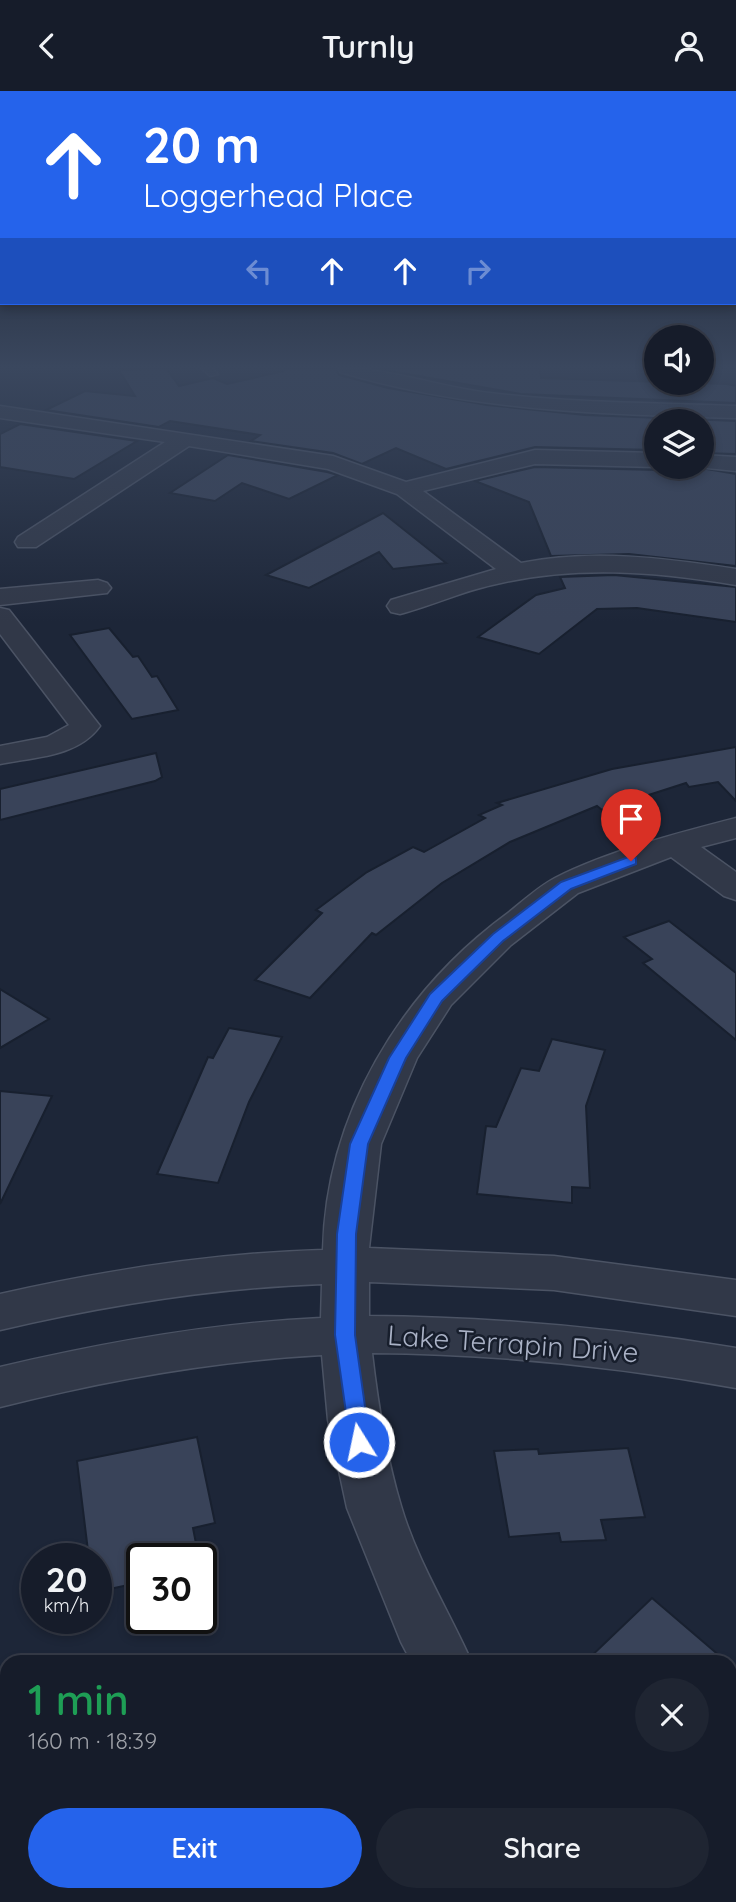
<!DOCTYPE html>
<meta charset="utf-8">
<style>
:root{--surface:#161c2a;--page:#1f2532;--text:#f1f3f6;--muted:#9ea1a8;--line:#353a47;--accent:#2563eb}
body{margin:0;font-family:Quicksand,sans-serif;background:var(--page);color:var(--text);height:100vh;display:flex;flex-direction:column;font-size:26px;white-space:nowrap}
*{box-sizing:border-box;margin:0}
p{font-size:23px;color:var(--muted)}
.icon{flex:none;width:38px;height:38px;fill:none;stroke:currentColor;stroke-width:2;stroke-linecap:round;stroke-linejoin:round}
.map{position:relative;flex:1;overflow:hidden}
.side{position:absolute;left:0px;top:1564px;width:737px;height:247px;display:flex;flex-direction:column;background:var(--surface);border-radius:21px 21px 0 0;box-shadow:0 4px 10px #0003,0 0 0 2px var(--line)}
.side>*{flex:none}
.banner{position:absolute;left:0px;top:0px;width:737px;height:214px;box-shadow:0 4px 10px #0003,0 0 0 2px var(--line);background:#2563eb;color:#fff;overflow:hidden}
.tools{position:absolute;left:644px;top:234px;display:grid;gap:14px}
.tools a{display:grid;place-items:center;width:70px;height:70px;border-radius:50%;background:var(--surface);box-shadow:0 4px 10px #0003,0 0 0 2px var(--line);font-size:35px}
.speed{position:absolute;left:21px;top:1452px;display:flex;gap:14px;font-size:35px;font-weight:700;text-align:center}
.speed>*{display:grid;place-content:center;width:91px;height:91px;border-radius:50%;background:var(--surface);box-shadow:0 4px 10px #0003,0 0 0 2px var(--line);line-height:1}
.speed small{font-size:18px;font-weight:400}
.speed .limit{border:4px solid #111;border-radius:10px;background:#fff;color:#111}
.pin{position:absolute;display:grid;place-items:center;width:60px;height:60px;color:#fff;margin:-72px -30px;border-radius:50% 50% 50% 0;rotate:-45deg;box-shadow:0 0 7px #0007}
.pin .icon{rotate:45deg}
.me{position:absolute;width:77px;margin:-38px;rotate:350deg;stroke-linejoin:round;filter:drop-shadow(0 0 5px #0008)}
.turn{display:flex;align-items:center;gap:24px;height:147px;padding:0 28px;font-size:32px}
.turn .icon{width:91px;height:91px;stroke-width:2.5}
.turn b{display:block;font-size:49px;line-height:60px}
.lanes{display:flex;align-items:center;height:66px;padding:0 28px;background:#0003;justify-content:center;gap:35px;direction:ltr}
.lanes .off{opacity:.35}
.round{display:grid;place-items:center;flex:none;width:74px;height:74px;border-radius:37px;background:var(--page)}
.summary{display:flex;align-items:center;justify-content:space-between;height:119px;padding:0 28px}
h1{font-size:42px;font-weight:600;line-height:52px;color:#1e9e55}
.cta{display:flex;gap:14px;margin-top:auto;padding:14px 28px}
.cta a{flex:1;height:80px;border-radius:42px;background:var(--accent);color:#fff;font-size:28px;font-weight:600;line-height:80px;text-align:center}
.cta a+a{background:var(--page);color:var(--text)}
header{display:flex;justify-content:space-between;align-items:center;height:91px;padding:0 28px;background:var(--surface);font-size:32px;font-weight:600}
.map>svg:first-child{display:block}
.building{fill:#394359;stroke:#18202f;stroke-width:2}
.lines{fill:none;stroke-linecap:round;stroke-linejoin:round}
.lane-casing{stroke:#4b5364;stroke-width:3}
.street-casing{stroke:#4b5364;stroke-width:3}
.lane{fill:#313848;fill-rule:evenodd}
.street{fill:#313848;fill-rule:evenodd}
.route{fill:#2563eb;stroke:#184099;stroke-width:2}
.labels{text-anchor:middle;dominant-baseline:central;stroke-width:5;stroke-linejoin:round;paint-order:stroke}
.near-street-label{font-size:28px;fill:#aab2c6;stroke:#171e2c}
</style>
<header><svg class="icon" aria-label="back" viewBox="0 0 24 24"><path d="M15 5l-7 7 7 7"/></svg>Turnly<svg class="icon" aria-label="person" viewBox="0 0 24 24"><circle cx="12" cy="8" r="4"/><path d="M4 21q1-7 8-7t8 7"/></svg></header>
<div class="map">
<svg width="736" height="1811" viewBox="0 0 736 1811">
<rect width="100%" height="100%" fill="#1d2638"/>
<g class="building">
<path d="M166 277 179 295 213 287 227 293 284 280 285 277H336L339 284 388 297 487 314 585 324 736 330V363L702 362V331H656V359L535 356 446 378 396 357 362 373 333 362 251 350 260 344 170 330 159 336 46 319 85 300 135 305 119 279Z"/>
<path d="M373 277H540L541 287 727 293 736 295V312L521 303Z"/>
<path d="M20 333 137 350 74 388 0 376V343Z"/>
<path d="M228 364 327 381 338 384 289 408 242 392 215 410 170 402Z"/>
<path d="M535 376 656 379 695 376 736 383V475L629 463 551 465 529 411 475 390Z"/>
<path d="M383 422 446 472 393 478 379 461 309 497 266 484Z"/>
<path d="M614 484 736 496V531L637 517 597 518 539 563 478 546 536 504 565 497 560 486Z"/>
<path d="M109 537 133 566 138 565 152 586 157 585 178 619 132 628 70 544Z"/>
<path d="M736 656V710L718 691 689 696 686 692 602 719 597 715 510 751 442 792 376 844 372 842 310 907 255 889 322 822 316 819 367 781 413 756 424 761 485 727 479 724 502 714 497 712 612 678Z"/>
<path d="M156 662 162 686 155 690 0 729V698Z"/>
<path d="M669 830 736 882V949L643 872 652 868 624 846Z"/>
<path d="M0 898 49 928 0 957Z"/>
<path d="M229 937 282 946 249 1011 218 1092 157 1083 208 966 213 967Z"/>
<path d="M552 948 605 959 586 1015 590 1097 572 1096V1112L477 1103 486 1035 496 1036 521 977 539 980Z"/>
<path d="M0 1000 52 1005 0 1113Z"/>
<path d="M197 1346 215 1432 193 1437 199 1468H142V1491L96 1501V1468H89L77 1370Z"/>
<path d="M628 1357 645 1426 601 1429 606 1449 561 1451 559 1442 509 1446 494 1360 538 1358 539 1363Z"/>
<path d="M652 1507 728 1572H584Z"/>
</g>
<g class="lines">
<defs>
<path id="lane" d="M202 277H212L218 283 210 285Z"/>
<g id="street">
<path d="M338 277C389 277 439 296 490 302 571 312 654 312 736 315V327C601 323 470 320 340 281Z"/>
<path d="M0 315 333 365 406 391 535 359 656 362V376L535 373 423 400 521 472C592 458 665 467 736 478V494C654 480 573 474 492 494 460 501 431 515 400 523L391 521 387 515 391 509 496 478 397 403 328 378 189 355 36 456H18L15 451 18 446 165 351 0 327Z"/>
<path d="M702 364 736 366V380L697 376H702Z"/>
<path d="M98 489 107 492 111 497 107 502 0 514V498Z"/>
<path d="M0 517 9 519 100 635C78 666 34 666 0 673V655L47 646 69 634 0 543Z"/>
<path d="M736 727V747L701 756 736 781V809L724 805 671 766 578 802 511 854 451 914 417 967 381 1053 369 1157 554 1165 736 1189V1225L554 1199 369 1191V1225C493 1226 614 1237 736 1257V1297C614 1275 495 1263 372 1262 378 1314 386 1365 401 1415 417 1470 449 1520 472 1572H412L401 1551 347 1417 328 1329 322 1264C212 1270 107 1289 0 1316V1276C106 1251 212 1232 321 1227L322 1193C212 1197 107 1214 0 1239V1203C107 1179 213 1162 323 1159 326 1024 400 901 508 822 523 810 538 796 555 787 608 760 678 742 736 727Z"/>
<path d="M616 1804H687L690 1811H619Z"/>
</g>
</defs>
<use href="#lane" class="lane-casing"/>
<use href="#street" class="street-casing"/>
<use href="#lane" class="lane"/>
<use href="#street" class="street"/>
</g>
<linearGradient id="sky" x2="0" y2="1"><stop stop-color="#10151f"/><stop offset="0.52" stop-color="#3a475e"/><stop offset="1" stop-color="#3a475e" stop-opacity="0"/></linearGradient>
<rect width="736" height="531" fill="url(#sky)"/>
<path class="route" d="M631 765 636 767V773L571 798 503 850 442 910 406 967 368 1053 356 1143 355 1244 370 1351 367 1357 359 1360 351 1357 335 1244 337 1143 350 1053 389 967 430 903 493 843 561 791Z"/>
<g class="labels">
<g class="near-street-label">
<text transform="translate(513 1252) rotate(4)">Lake Terrapin Drive</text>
</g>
</g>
</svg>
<div class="tools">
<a><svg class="icon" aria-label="sound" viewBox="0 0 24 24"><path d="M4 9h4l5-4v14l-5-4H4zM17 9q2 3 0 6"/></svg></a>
<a><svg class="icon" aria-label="layers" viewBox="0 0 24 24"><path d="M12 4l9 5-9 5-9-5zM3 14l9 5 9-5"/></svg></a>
</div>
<div class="speed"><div>20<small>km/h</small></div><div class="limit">30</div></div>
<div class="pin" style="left:631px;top:770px;background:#d93025"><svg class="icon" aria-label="arrive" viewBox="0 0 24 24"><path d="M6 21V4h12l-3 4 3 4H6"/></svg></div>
<svg class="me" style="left:359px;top:1351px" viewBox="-20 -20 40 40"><circle r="17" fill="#2563eb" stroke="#fff" stroke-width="3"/><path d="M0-11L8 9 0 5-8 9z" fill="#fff"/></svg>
<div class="banner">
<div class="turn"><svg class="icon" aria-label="ahead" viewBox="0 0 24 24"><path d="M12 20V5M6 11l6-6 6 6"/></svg><div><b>20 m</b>Loggerhead Place</div></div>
<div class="lanes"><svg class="icon off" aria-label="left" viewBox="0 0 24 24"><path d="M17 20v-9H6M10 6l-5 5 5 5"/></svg><svg class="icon" aria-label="ahead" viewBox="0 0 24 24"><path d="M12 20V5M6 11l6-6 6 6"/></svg><svg class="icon" aria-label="ahead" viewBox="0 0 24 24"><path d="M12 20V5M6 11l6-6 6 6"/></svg><svg class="icon off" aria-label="right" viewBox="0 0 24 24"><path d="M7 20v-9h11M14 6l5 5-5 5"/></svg></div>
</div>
<section class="side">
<div class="summary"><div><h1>1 min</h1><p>160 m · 18:39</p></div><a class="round"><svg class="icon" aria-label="close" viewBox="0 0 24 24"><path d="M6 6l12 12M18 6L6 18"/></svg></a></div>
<div class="cta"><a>Exit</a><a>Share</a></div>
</section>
</div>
